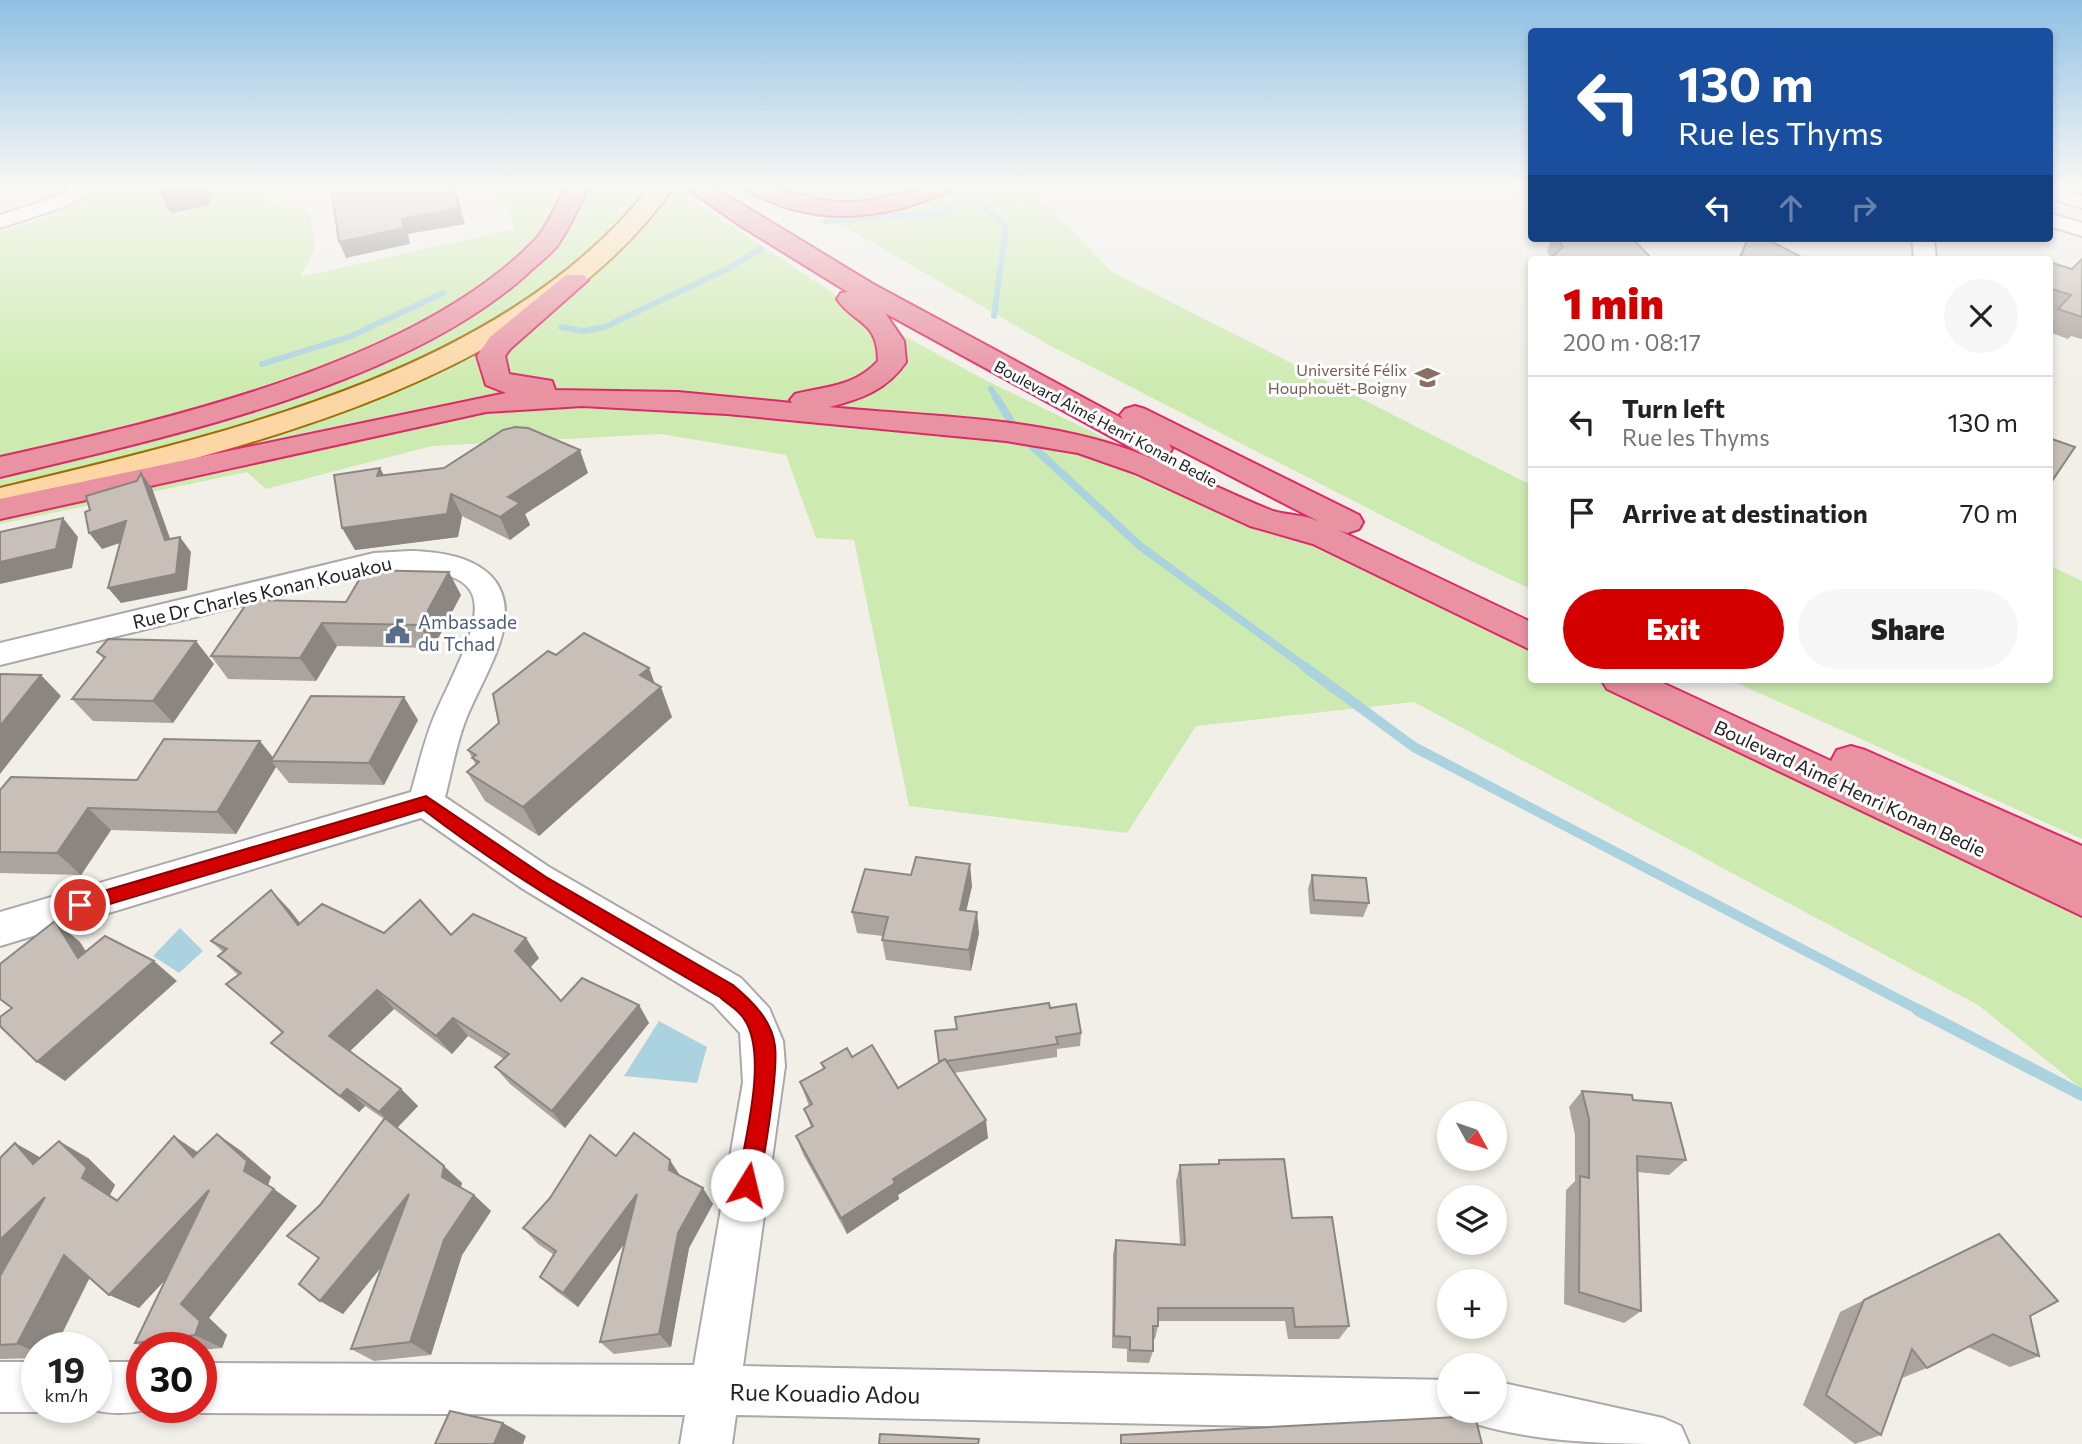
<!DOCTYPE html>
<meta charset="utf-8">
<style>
:root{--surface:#fff;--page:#f6f6f6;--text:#222;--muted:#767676;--line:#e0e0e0;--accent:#d40000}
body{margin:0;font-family:Commissioner,sans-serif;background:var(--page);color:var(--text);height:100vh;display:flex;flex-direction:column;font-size:26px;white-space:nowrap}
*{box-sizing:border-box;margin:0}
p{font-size:23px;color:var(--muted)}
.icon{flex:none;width:38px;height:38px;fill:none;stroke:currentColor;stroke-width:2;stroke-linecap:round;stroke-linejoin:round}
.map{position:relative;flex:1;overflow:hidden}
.panel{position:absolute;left:1528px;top:256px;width:525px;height:427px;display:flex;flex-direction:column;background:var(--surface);border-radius:7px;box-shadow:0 4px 10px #0003}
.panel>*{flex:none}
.top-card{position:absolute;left:1528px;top:28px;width:525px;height:214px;border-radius:7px;box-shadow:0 4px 10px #0003;background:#1a4fa0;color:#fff;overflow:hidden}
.needle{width:46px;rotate:130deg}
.fabs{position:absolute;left:1437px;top:1101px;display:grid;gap:14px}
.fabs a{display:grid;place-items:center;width:70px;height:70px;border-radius:50%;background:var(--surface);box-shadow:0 4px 10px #0003;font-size:35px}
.speed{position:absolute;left:21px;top:1332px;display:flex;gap:14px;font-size:35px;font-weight:700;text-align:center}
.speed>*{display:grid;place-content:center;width:91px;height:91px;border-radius:50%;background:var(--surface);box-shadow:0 4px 10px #0003;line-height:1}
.speed small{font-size:18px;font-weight:400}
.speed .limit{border:10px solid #d22;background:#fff;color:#111}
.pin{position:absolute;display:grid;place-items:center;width:60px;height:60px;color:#fff;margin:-30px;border:4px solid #fff;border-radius:50%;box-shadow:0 2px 7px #0007}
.me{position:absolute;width:77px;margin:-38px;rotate:9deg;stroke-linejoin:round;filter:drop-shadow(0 0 5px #0008)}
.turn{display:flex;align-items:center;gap:24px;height:147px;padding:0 35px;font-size:32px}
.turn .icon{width:91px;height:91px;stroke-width:2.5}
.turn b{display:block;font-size:49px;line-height:60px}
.lanes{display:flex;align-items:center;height:66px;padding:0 35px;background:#0003;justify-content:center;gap:35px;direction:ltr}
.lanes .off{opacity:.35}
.round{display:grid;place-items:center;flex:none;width:74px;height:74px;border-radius:37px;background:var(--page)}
.head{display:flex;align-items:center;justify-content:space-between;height:119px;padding:0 35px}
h1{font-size:42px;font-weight:800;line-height:52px;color:var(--accent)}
.button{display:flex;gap:14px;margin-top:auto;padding:14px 35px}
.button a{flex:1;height:80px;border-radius:42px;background:var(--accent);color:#fff;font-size:28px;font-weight:800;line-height:80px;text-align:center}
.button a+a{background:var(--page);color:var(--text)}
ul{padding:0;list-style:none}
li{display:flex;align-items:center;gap:21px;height:91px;padding:0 35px;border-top:2px solid var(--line)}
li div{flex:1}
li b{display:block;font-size:26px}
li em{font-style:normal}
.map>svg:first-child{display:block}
.grass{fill:#cdebb0}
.water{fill:#aad3df}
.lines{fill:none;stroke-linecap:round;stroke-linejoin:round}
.stream-far3{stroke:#aad3df;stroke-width:6}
.stream-far2{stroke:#aad3df;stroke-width:8}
.stream-far1{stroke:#aad3df;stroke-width:10}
.stream{stroke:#aad3df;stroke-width:12}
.minor-casing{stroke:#a9a9a9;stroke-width:4}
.major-casing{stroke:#a06b00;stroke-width:4}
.highway-casing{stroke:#dc2a67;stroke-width:4}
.minor{fill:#fff;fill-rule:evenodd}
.major{fill:#fcd6a4;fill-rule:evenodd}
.highway{fill:#e892a2;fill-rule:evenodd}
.wall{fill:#aba49e}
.shaded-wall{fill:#8b8681}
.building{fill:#c7bfb8;stroke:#8b8681;stroke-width:2}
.route{fill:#d40000;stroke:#8a0000;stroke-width:2}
.labels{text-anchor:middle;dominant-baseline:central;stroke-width:6;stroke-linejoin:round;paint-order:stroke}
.far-education-label{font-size:16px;fill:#785e54;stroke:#fff;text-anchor:end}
.far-street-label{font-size:16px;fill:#222;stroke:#fff}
.street-label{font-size:19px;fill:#222;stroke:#fff}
.service-label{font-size:19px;fill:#4e5e75;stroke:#fff;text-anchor:start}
.near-street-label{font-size:23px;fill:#222;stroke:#fff}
</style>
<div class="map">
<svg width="2082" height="1444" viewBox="0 0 2082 1444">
<rect width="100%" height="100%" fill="#f2efe9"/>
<g class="grass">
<path d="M126 185H251L272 203 291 198 310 215 315 249 300 277 515 229 496 185H669L871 318 989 382 1531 644V679H1603L2082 906V1089L1978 1005 1414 702 1196 726 1127 833 909 806 854 540 816 538 786 455 660 434 432 446 266 489 247 472 0 524V232L40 220 107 190Z"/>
<path d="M773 185H1029L1112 272 1531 485V589L1471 561 1049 345Z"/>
<path d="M2049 565 2082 581V839L1728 679H2049Z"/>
</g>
<g class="water">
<path d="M180 928 203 951 179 973 153 956Z"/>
<path d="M659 1021 707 1047 697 1083 624 1076Z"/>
</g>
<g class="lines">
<g class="stream-far3">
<path d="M941 190 977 202 1006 226 994 316"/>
<path d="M826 221 938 213 955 207 968 196"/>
<path d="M561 327 584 331 605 327 727 269 761 249"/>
<path d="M262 364 349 337 443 293"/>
<path d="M991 389 997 399"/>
</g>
<path class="stream-far2" d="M996 397 1018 433 1140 546 1308 669"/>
<path class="stream-far1" d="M1305 667 1414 747 1921 1011"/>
<path class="stream" d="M1918 1010 2082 1095"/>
<defs>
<g id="minor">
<path d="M76 185H101L66 206 0 228V215L52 198Z"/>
<path d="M2049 186 2082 196V208L2049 198Z"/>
<path d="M2049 213 2082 223V236L2049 226Z"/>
<path d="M1912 238H1934L1936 259H1914Z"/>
<path d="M410 551C471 552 523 574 499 645 490 671 476 694 466 719 456 744 452 771 445 797L549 867 741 978 769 1008 783 1041 785 1066 743 1366 1449 1380V1410H1494V1381L1663 1418 1681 1426 1689 1444C1617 1444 1544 1444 1476 1424L1471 1412 1467 1423 1449 1430 736 1415 732 1444H680L685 1415 201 1413 187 1407H201V1363L694 1365 743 1082 740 1033 713 1004 523 889 421 818 0 946V912L411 792C419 765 425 736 437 710 479 619 516 560 374 573L0 665V643L374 553Z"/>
<path d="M0 1362H37V1407H49L37 1412H0Z"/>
<path d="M96 1362H142V1407H154C134 1415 104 1415 84 1407H96Z"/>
</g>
<path id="major" d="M651 185H675C535 388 225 452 0 508V488C219 435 507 373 651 185Z"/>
<g id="highway">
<path d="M567 185H590C579 205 570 228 557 246 548 257 536 265 526 275 401 387 162 438 0 477V457C165 420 415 364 535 240 548 226 557 202 567 185Z"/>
<path d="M682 185H710L873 284 1123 419 1120 415 1125 409 1135 406 1145 409 1359 515 1363 522 1359 529 1347 533 1338 530 1531 622V650L1313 544 1250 526 1135 473 1078 453 1006 441 727 414 582 406 486 412 0 519V499L506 393 486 385 477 356 490 337 566 275H584L588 280 510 349 505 356 509 374 552 381 555 390 678 392 792 403 790 400 795 394C826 386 854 387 878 361 878 320 855 325 837 299L841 293 848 292 741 226ZM885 313 1146 456 1157 458 1168 456 1172 449 1169 444 1320 522C1304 514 1290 516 1273 511 1213 487 1156 455 1094 439 1008 416 917 416 829 407 861 399 887 390 906 362L904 341Z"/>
<path d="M744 185C782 184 810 203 849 202 886 202 918 184 955 185L951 190C897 215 839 225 782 206 770 201 752 196 744 185Z"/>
<path d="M1601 679H1654L1831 761 1837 750 1851 746 1865 750 2082 846V916L1607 689Z"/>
</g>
</defs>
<use href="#minor" class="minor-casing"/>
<use href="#major" class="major-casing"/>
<use href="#highway" class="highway-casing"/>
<use href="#minor" class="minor"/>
<use href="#major" class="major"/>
<use href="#highway" class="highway"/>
</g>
<g class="wall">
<path d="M1551 238H1632L1551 258 1547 252Z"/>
<path d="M1747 238H1765L1805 259H1738Z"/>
<path d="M2082 259V339L2071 336 2068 339 2049 332V322L2054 315 2049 314V262L2072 269Z"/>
<path d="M380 468 384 475 588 473 525 514 530 525 510 540 462 516 458 537 355 550Z"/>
<path d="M461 595 433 648 337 646 316 681 228 679 211 656 346 602Z"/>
<path d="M97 652 214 664 173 723 93 721 72 699 104 659Z"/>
<path d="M556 655 649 668 655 684 672 717 539 836 485 801 467 772 476 765 468 750 499 723Z"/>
<path d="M418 720 384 785 289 783 276 767 236 834 111 830 81 875 0 873V790L137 780 273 758Z"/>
<path d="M1312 875 1369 903 1363 917 1310 914 1308 889Z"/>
<path d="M972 886 966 910 979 933 971 971 886 960 882 940 883 936 857 933 852 912Z"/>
<path d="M289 909 300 923 384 933 451 935 539 958 530 967 561 1001 639 1005 649 1023 565 1128 510 1084 495 1067 504 1059 468 1036 452 1054 394 1009 350 1051 401 1089 418 1106 397 1128 462 1183 461 1187 474 1195 491 1211 462 1255 431 1355 374 1361 351 1349 382 1266 343 1314 320 1301 319 1258 320 1205 384 1119 365 1106 359 1112 291 1060 271 1043 282 1033 226 984 238 975 218 956 223 952 211 941Z"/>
<path d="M1050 1008 1081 1033 1080 1046 1057 1049V1057L954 1073 988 1138 898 1195 899 1199 847 1234 803 1154 796 1136 811 1127 804 1109 809 1106 800 1082 823 1069 821 1063 852 1057 898 1088 939 1062 957 1029Z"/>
<path d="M1582 1091 1633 1100 1686 1160 1669 1175 1637 1172 1641 1311 1624 1323 1564 1304 1566 1190 1575 1181V1135L1569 1107Z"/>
<path d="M217 1134 241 1151 271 1177 268 1186 297 1206 209 1318 227 1335 222 1348 201 1350V1348H145L135 1343 165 1280 139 1308 90 1278 37 1348V1358L0 1359V1158L15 1143 40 1158H88L115 1185 110 1195 118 1200 198 1153Z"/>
<path d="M616 1156 680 1175 713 1204 689 1248 671 1347 614 1354 600 1342 624 1244 578 1307 556 1291 540 1277 554 1255 538 1244 523 1228Z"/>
<path d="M1219 1160 1292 1218 1349 1326 1339 1339H1288L1285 1321H1158V1326L1155 1339H1153V1351L1149 1363 1127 1362V1349L1112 1348 1113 1254 1116 1240 1180 1244 1176 1181 1180 1165 1218 1164Z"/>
<path d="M1864 1300 2030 1316 2039 1356 2010 1367 1968 1347 1927 1368 1902 1378 1881 1435 1855 1444 1803 1405 1840 1312Z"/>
</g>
<g class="shaded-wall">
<path d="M155 185H213L210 205 171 213Z"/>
<path d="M453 185H468L455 187 465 224 408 234 410 244 346 258 339 242 402 219Z"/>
<path d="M580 450 588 473 525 514 530 525 510 540 500 517 508 497Z"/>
<path d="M380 468 391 490 377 476Z"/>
<path d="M141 473 152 488 176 555 165 540Z"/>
<path d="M451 494 462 516 458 537 355 550 342 528Z"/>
<path d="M63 518 78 537 72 568 0 584V562Z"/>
<path d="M126 521 138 537 102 549 89 533Z"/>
<path d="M180 537 191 552 187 590 121 603 108 588Z"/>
<path d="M449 572 461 595 433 648 420 625Z"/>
<path d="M322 623 337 646 316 681 300 658Z"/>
<path d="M196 641 214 664 173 723 153 701Z"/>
<path d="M649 668 657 690 661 687 672 717 539 836 523 807 640 675Z"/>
<path d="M41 675 61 696 0 774V726Z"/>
<path d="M404 697 418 720 384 785 369 763Z"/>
<path d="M260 741 276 761H271L276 767 236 834 217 812Z"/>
<path d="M88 808 111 830 81 875 57 853Z"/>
<path d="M970 864 972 886 962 930 960 910Z"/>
<path d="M271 890 289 909 316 944 298 925Z"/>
<path d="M977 912 979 933 971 971 969 950Z"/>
<path d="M55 921 80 942 103 978 78 958Z"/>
<path d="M526 938 539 958 528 970 515 951Z"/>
<path d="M154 961 177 981 65 1081 37 1062Z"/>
<path d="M377 990 394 1009 347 1054 329 1036Z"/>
<path d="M639 1005 649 1023 565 1128 552 1111Z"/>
<path d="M453 1018 468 1036 452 1054 436 1036Z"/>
<path d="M347 1089 365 1106 359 1112 340 1096Z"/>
<path d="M401 1089 418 1106 397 1128 379 1112Z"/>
<path d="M986 1120 988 1138 898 1195 899 1199 847 1234 841 1218 893 1179Z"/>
<path d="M217 1134 241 1151 271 1177 267 1187 244 1171Z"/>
<path d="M174 1136 199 1153 193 1157Z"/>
<path d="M59 1141 88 1158 115 1185 110 1195 145 1217 117 1201 82 1178Z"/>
<path d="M15 1143 45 1160 33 1164Z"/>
<path d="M670 1160 681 1177 669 1170Z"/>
<path d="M444 1166 462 1183 459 1193 442 1177Z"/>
<path d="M703 1188 713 1204 689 1248 671 1347 659 1334 678 1233Z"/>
<path d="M274 1189 297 1206 209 1318 227 1335 222 1348 195 1335 181 1304Z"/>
<path d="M209 1190 234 1206 139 1308 109 1295Z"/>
<path d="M409 1194 428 1210 343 1314 320 1301Z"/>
<path d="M637 1194 649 1210 578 1307 563 1293Z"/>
<path d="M474 1195 491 1211 462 1255 431 1355 410 1342 444 1240Z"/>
<path d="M45 1197 0 1287V1240Z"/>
<path d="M64 1255 94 1269 55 1348H37V1352L17 1344Z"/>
<path d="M503 1423 526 1436 523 1444H494Z"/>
</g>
<g class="building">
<path d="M331 185H453L459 208 402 219 404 228 339 242Z"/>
<path d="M1558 238H1632L1652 259H1550L1563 247Z"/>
<path d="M1748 238H1765L1805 259H1740Z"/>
<path d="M2082 259V317L2058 309 2071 295 2049 288V262L2072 269Z"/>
<path d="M515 427 528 428 580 450 508 497 520 503 500 517 451 494 447 514 342 528 334 475 380 468 377 476 444 468 503 430Z"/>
<path d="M2049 438 2075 447 2052 481 2049 480Z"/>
<path d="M141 473 165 540 180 537 176 574 108 588 126 521 89 533 85 512 90 510 86 496 137 481Z"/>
<path d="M63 518 56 549 0 562V532Z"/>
<path d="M365 570 449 572 420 625 322 623 300 658 211 656 249 600 346 602Z"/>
<path d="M584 633 649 668 640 675 661 687 523 807 467 772 479 762 472 758 476 755 468 750 499 723 493 694 548 651 556 655Z"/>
<path d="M108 639 196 641 153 701 72 699 105 657 97 652Z"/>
<path d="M0 674 41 675 0 726Z"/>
<path d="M311 696 404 697 369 763 271 761Z"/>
<path d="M164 739 260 741 217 812 88 808 57 853 0 852V790L11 777 137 780Z"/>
<path d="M916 857 970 864 960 910 977 912 969 950 882 940 888 917 852 912 865 869 911 875Z"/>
<path d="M1312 875 1366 878 1369 903 1314 900Z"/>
<path d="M271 890 298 925 322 904 384 933 420 900 451 935 473 914 526 938 515 951 561 1001 582 978 639 1005 552 1111 495 1067 509 1054 453 1018 436 1036 377 990 329 1036 401 1089 379 1112 347 1089 340 1096 271 1043 283 1032 226 984 241 973 218 956 227 949 211 941Z"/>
<path d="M55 921 78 958 105 936 154 961 37 1062 0 1026V1017L12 1008 0 999V964Z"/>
<path d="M1049 1003 1050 1008 1076 1004 1081 1033 1056 1037 1058 1044 947 1061 945 1059 939 1062 935 1031 957 1029 955 1017Z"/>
<path d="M872 1045 898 1088 945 1059 986 1120 893 1179 895 1183 841 1218 796 1136 813 1126 804 1109 812 1104 800 1082 825 1068 821 1063 847 1048 852 1057Z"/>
<path d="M1582 1091 1632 1095 1633 1100 1671 1103 1686 1160 1637 1156 1641 1311 1579 1292 1580 1176 1589 1178V1119Z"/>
<path d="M385 1118 444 1166 442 1177 474 1195 444 1240 410 1342 351 1349 409 1194 320 1301 299 1284 319 1258 287 1236 320 1205Z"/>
<path d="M634 1133 670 1160 669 1170 703 1188 678 1233 659 1334 600 1342 637 1194 563 1293 540 1277 556 1251 523 1228 550 1198 590 1135 616 1156Z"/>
<path d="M217 1134 247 1161 244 1171 274 1189 181 1304 200 1321 195 1335 135 1343 209 1190 109 1295 64 1255 17 1344 0 1345V1276L45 1197 0 1240V1158L15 1143 33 1164 59 1141 87 1168 82 1178 117 1201 174 1136 193 1157Z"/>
<path d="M1284 1159 1292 1218 1332 1217 1349 1326 1295 1327 1293 1308H1158V1326H1153V1351L1130 1350V1337L1114 1336 1116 1240 1185 1245 1180 1165 1219 1164V1160Z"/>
<path d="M1999 1234 2058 1301 2030 1316 2039 1356 1993 1334 1927 1368 1912 1349 1881 1435 1826 1395 1864 1300Z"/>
<path d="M450 1411 503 1423 494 1444H435Z"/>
<path d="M1475 1416 1482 1444H1121V1435Z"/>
<path d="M880 1434 979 1439 978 1444H879Z"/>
</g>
<linearGradient id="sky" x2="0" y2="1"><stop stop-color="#8fc0e4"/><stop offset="0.48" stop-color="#f9f8f5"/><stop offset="1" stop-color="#f9f8f5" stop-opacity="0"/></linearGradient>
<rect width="2082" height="387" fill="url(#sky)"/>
<path class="route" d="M426 796 546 877 733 985C752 1001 772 1020 775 1046 778 1071 764 1170 755 1192L747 1195 740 1192 737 1185C744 1143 769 1055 744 1019 739 1010 727 1004 720 997 619 938 517 882 424 810L80 913 71 905 80 898Z"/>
<defs>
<symbol id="university-bare" viewBox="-9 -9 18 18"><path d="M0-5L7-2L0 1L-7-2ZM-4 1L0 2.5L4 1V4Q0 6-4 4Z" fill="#8d6e63" stroke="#fff" stroke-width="2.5" paint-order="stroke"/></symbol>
<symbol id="civic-bare" viewBox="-9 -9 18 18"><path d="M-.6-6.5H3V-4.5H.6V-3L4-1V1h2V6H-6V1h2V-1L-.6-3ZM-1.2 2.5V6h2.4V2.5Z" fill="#5c6f8a" stroke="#fff" stroke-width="2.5" paint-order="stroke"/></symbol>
</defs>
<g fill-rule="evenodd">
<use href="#university-bare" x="1410" y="360" width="35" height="35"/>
<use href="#civic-bare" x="380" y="614" width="35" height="35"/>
</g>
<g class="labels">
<g class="far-education-label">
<text x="1407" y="369">Université Félix<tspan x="1407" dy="18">Houphouët-Boigny</tspan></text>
</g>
<g class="far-street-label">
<text transform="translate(1106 423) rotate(28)">Boulevard Aimé Henri Konan Bedie</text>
</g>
<g class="street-label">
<text transform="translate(262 592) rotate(-13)">Rue Dr Charles Konan Kouakou</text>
<text transform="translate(1850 788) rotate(25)">Boulevard Aimé Henri Konan Bedie</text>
</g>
<g class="service-label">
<text x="418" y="621">Ambassade<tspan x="418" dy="22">du Tchad</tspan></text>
</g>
<g class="near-street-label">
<text transform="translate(825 1393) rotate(1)">Rue Kouadio Adou</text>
</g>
</g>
</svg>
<div class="fabs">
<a><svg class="needle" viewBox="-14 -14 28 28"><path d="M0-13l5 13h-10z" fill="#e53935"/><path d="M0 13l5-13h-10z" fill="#767676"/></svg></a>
<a><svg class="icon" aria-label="layers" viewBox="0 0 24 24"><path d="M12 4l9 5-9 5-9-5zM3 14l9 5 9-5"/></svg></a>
<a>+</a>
<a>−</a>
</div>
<div class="speed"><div>19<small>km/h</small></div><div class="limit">30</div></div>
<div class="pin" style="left:80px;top:905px;background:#d93025"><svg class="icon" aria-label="arrive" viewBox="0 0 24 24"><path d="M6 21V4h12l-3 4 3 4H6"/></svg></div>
<svg class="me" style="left:747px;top:1185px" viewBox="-20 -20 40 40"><circle r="19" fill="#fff"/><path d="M0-13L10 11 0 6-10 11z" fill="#d40000"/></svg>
<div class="top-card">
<div class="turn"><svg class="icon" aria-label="left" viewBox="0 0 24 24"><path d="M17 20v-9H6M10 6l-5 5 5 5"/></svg><div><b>130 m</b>Rue les Thyms</div></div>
<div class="lanes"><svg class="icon" aria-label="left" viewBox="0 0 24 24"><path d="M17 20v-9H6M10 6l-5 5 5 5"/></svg><svg class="icon off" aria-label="ahead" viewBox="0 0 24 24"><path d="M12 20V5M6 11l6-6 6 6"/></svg><svg class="icon off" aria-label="right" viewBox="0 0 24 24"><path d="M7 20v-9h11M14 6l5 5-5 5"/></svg></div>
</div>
<section class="panel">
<div class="head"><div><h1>1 min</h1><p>200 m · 08:17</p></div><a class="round"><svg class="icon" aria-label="close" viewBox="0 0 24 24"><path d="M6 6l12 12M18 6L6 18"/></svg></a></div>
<ul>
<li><svg class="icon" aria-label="left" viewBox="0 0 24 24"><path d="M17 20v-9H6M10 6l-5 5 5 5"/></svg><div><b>Turn left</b><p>Rue les Thyms</p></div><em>130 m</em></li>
<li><svg class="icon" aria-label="arrive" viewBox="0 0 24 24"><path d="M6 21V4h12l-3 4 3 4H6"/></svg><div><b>Arrive at destination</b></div><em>70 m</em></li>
</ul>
<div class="button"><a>Exit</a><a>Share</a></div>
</section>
</div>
